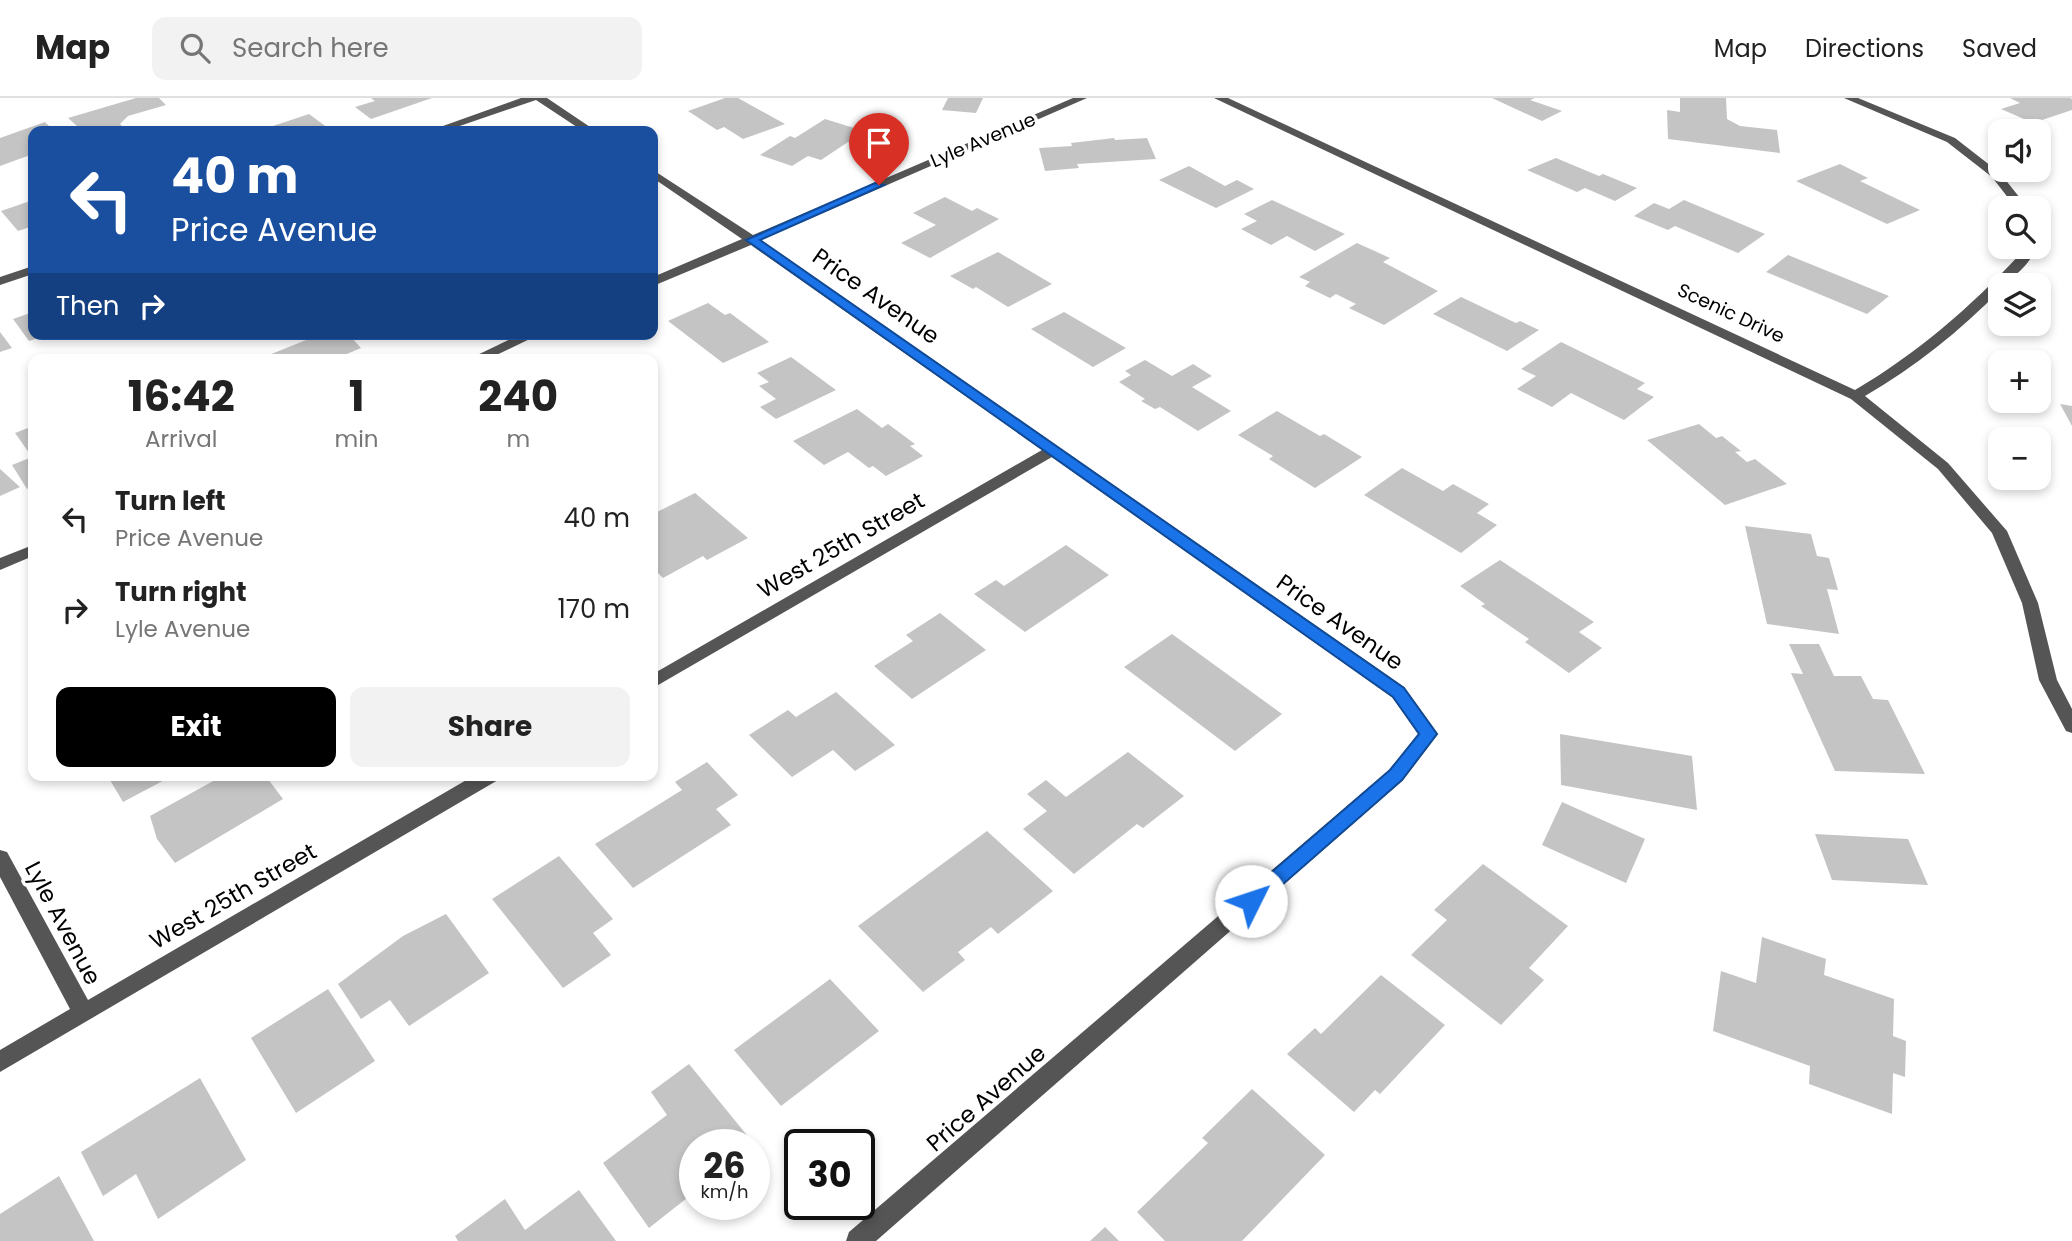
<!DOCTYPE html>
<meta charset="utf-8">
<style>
:root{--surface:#fff;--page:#f2f2f2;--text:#222;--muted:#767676;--line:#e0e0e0;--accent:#000}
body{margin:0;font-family:Poppins,sans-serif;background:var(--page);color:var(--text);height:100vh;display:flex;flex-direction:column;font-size:26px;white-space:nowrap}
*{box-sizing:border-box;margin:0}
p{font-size:23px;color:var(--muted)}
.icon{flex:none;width:38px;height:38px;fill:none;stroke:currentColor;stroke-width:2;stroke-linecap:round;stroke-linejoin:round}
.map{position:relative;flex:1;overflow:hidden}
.side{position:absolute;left:28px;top:256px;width:630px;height:427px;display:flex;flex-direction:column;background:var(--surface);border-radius:14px;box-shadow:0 4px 10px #0003}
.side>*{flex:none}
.top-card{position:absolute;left:28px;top:28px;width:630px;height:214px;border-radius:14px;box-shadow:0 4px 10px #0003;background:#1a4fa0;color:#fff;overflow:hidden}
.controls{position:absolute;left:1988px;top:21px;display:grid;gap:14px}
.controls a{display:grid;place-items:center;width:63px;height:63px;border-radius:14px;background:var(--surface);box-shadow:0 4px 10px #0003;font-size:35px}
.speed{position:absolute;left:679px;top:1031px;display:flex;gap:14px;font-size:35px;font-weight:700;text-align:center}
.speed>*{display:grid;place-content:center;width:91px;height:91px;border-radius:50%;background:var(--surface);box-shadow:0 4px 10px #0003;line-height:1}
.speed small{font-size:18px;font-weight:400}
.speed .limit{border:4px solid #111;border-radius:10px;background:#fff;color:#111}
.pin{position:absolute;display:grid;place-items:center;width:60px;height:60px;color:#fff;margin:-72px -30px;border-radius:50% 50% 50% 0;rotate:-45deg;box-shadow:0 0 7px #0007}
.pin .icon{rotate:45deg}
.me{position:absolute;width:77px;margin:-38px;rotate:49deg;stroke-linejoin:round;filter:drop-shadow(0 0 5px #0008)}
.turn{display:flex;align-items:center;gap:24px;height:147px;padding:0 28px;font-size:32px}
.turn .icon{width:91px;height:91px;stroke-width:2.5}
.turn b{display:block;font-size:49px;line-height:60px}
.then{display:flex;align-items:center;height:66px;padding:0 28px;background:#0003;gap:14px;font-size:26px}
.eta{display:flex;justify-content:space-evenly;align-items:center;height:119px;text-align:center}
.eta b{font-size:42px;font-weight:700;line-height:49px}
.primary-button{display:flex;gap:14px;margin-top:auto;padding:14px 28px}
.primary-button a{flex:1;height:80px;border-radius:14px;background:var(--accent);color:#fff;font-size:28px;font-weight:700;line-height:80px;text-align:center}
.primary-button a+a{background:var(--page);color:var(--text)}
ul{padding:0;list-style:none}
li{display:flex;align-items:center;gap:21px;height:91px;padding:0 28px}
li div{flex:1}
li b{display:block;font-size:26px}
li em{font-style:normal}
header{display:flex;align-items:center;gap:42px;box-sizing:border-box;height:98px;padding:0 35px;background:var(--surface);border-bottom:2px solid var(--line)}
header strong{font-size:33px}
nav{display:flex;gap:38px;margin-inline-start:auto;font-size:24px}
.search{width:490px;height:63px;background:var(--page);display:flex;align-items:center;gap:18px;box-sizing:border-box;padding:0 24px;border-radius:14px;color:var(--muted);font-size:26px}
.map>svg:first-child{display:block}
.building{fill:#c4c4c4}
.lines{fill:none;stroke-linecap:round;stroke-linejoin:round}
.minor{fill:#555;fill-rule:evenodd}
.route{fill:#1a73e8;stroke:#114b97;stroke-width:2}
.labels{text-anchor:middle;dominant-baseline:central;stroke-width:7;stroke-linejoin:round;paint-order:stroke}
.far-street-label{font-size:19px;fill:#000;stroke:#fff}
.street-label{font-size:23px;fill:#000;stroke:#fff}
</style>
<header>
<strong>Map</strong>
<div class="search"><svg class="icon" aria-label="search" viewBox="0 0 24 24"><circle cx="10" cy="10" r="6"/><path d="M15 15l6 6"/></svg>Search here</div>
<nav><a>Map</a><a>Directions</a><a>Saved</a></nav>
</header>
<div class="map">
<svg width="2072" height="1143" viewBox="0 0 2072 1143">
<rect width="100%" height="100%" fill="#fff"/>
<g class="building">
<path d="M136 0H159L166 7 128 18 120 26 125 31 116 33H75L71 29 77 28 68 20Z"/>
<path d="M371 0H432L371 21 355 9 375 3Z"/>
<path d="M725 0H738L785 26 743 41 724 29 717 32 688 13Z"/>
<path d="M948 0H983L976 15 942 12Z"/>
<path d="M1492 0H1535L1530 2 1562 13 1542 23Z"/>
<path d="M1680 0H1726L1727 21 1740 28 1777 32 1780 55 1668 41 1667 12 1680 14Z"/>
<path d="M2010 0H2070L2072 1V12L2033 25 2001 11 2020 5Z"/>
<path d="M309 16 328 30 319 33H258Z"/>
<path d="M825 21 870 35 853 46 848 44 821 62 808 58 792 68 760 57 790 38 795 40Z"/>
<path d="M45 24 54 33H33V56L0 68V40Z"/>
<path d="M1114 40 1115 42 1147 40 1156 61 1077 66 1079 70 1045 73 1039 50 1072 48 1071 45Z"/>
<path d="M1556 60 1599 78 1603 76 1637 90 1615 103 1585 90 1577 94 1527 72Z"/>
<path d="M1840 66 1868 80 1860 83 1920 112 1887 126 1796 83Z"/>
<path d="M1189 68 1225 88 1237 82 1254 91 1216 110 1159 82Z"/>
<path d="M945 99 972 113 977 110 999 121 930 160 901 145 936 127 913 115Z"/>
<path d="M33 102V128L18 133 1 113Z"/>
<path d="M1272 102 1345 136 1315 153 1287 138 1271 147 1241 131 1257 123 1244 116Z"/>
<path d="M1684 102 1765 136 1738 155 1675 128 1668 132 1634 118 1654 105 1669 111Z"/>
<path d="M1357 145 1390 160 1383 164 1438 193 1384 227 1349 210 1356 206 1336 196 1330 200 1305 188 1310 184 1299 179Z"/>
<path d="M998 154 1052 186 1008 209 976 189 973 191 950 178Z"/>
<path d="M1788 157 1889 198 1867 216 1766 174Z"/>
<path d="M1461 199 1516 225 1520 223 1539 232 1507 253 1433 216Z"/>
<path d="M708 205 725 217 730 215 769 244 723 265 668 223Z"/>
<path d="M33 214V236L47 237 29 243 13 221Z"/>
<path d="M1064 214 1126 250 1093 269 1031 231Z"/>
<path d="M0 234 12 250 0 254Z"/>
<path d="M321 236H348L361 250 335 261H259Z"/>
<path d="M1561 244 1645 285 1637 291 1654 299 1624 322 1571 295 1552 309 1517 291 1536 278 1521 271Z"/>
<path d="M791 259 836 292 776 321 760 309 776 301 759 288 769 284 757 275Z"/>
<path d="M1145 262 1172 278 1193 266 1212 278 1192 289 1231 313 1198 333 1160 309 1155 311 1141 303 1145 301 1119 284 1131 277 1125 273Z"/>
<path d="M2060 306 2072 308V328Z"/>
<path d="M857 311 882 330 888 326 915 346 910 348 923 358 886 378 873 368 869 370 848 354 824 367 793 343Z"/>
<path d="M1277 313 1320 338 1324 336 1362 359 1315 390 1269 361 1273 358 1238 337Z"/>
<path d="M1699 326 1716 340 1722 338 1741 353 1735 354 1747 364 1755 361 1787 386 1725 407 1647 342Z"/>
<path d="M33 328V388L27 391 12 367 32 359 15 335Z"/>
<path d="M1402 370 1443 393 1453 386 1489 406 1477 415 1497 427 1461 455 1364 397Z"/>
<path d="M0 371 20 389 0 398Z"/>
<path d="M695 395 748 440 707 462 703 458 663 480 653 470V416Z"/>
<path d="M1745 428 1811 436 1817 458 1829 460 1838 492 1827 491 1839 536 1767 526Z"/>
<path d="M1066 447 1109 477 1025 534 974 496 996 482 1004 488Z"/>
<path d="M1500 462 1594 524 1579 534 1602 550 1569 575 1525 544 1529 541 1481 508 1485 506 1460 488Z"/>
<path d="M940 515 986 552 912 601 874 568 913 543 906 537Z"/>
<path d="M1172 536 1282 616 1235 653 1124 569Z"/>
<path d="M1789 546H1819L1834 578H1861L1873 601 1888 602 1925 676 1835 673 1791 575 1803 576Z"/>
<path d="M836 594 895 647 855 673 833 652 792 679 749 637 788 612 796 619Z"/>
<path d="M1560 636 1692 658 1697 712 1561 687Z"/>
<path d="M1128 654 1184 698 1143 730 1137 726 1074 776 1023 731 1047 713 1027 696 1046 682 1066 699Z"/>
<path d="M707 664 738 697 716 711 731 727 633 790 595 746 682 692 675 684Z"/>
<path d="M107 677H174L123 704Z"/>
<path d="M224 677H265L283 701 175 765 157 741 150 718Z"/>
<path d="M1562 704 1645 741 1626 785 1542 747Z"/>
<path d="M987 733 1053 793 998 836 991 829 958 854 965 862 923 894 858 828Z"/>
<path d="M1815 736 1908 741 1928 787 1832 782Z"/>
<path d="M559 758 613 821 593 835 611 857 563 890 492 801Z"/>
<path d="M1483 766 1568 828 1529 870 1544 882 1501 927 1411 857 1447 822 1434 812Z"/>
<path d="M446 816 489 875 409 928 390 902 361 921 338 886 403 838Z"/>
<path d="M1762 839 1826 861 1824 877 1894 901 1893 938 1906 943 1905 979 1893 975 1892 1016 1809 986 1810 968 1713 933 1721 873 1756 885Z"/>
<path d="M1381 877 1445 927 1380 996 1375 992 1354 1014 1287 956 1315 930 1321 936Z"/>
<path d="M830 881 879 933 781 1008 734 952Z"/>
<path d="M328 891 375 963 296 1015 251 940Z"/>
<path d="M689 966 763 1057 754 1064V1046H695V1100L692 1096 649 1130 603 1065 667 1017 651 994Z"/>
<path d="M200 980 246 1062 158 1121 136 1076 103 1098 81 1054Z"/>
<path d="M1252 991 1325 1057 1242 1143H1165L1137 1114 1208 1045 1202 1040Z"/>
<path d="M59 1078 94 1143H0V1116Z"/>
<path d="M579 1092 616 1143H458L455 1138 505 1101 525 1132Z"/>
<path d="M1105 1129 1119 1143H1090Z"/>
</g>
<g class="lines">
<g class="minor">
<path d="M521 0H547L596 33H583L536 2 445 33H429Z"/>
<path d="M1073 0H1087L761 142 1404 589 1438 636 1403 682 876 1143H846L849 1134 1389 672 1419 636 1392 599 1052 359 653 590V576L1042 352 751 147 653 188V179L742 141 653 80V72L753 137Z"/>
<path d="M1214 0H1228L1855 292C1918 255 1973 207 2023 153V149H2035C2034 163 2015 177 2005 187H2000V192C1960 233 1915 269 1865 298L1948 365 2007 433 2038 505 2057 582 2072 611V635L2066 633 2039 582 2022 505 1992 435 1938 371 1851 301Z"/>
<path d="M1844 0H1858L1955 40 2000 75 2028 110H2016L1992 79 1947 44Z"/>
<path d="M33 168V176L0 187V179Z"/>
<path d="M521 236H540L488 261H469Z"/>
<path d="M33 447V458L0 472V460Z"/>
<path d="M475 677H500L498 682 0 974V952L70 911 0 779V752L7 754 88 902Z"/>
</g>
</g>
<path class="route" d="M875 85 884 87 760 142 1404 590 1437 636 1402 682 1258 808 1251 810 1245 808 1242 803 1245 797 1390 672 1419 636 1393 599 746 142Z"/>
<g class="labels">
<g class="far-street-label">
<text transform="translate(983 42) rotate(-23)">Lyle Avenue</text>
<text transform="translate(1731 215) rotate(25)">Scenic Drive</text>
</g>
<g class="street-label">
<text transform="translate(876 198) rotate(35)">Price Avenue</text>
<text transform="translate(841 447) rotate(-30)">West 25th Street</text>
<text transform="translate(1340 524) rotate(35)">Price Avenue</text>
<text transform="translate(233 798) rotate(-30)">West 25th Street</text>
<text transform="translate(63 825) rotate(62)">Lyle Avenue</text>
<text transform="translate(986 1000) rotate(-41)">Price Avenue</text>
</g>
</g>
</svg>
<div class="controls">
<a><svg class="icon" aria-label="sound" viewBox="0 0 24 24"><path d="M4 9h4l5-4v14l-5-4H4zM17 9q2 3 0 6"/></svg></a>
<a><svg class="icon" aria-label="search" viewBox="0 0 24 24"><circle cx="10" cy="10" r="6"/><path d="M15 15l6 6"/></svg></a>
<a><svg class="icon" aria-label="layers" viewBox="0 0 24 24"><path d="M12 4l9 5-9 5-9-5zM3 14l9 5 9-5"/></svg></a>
<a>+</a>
<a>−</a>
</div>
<div class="speed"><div>26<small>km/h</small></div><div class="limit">30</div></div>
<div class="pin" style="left:879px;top:87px;background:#d93025"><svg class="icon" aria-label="arrive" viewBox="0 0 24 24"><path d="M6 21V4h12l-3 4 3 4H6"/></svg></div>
<svg class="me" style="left:1251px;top:803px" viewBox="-20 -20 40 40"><circle r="19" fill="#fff"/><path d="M0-13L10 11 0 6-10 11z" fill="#1a73e8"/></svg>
<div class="top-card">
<div class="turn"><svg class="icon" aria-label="left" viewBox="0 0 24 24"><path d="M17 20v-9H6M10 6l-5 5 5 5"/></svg><div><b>40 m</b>Price Avenue</div></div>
<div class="then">Then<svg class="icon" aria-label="right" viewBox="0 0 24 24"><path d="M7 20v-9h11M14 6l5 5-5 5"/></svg></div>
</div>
<section class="side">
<div class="eta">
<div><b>16:42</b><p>Arrival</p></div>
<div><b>1</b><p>min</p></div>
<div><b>240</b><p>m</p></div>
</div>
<ul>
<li><svg class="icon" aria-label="left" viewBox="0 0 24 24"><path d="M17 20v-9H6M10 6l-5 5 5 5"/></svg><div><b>Turn left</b><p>Price Avenue</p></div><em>40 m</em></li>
<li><svg class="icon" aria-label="right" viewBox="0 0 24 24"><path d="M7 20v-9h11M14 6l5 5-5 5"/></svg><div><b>Turn right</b><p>Lyle Avenue</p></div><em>170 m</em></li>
</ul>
<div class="primary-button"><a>Exit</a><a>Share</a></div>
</section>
</div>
